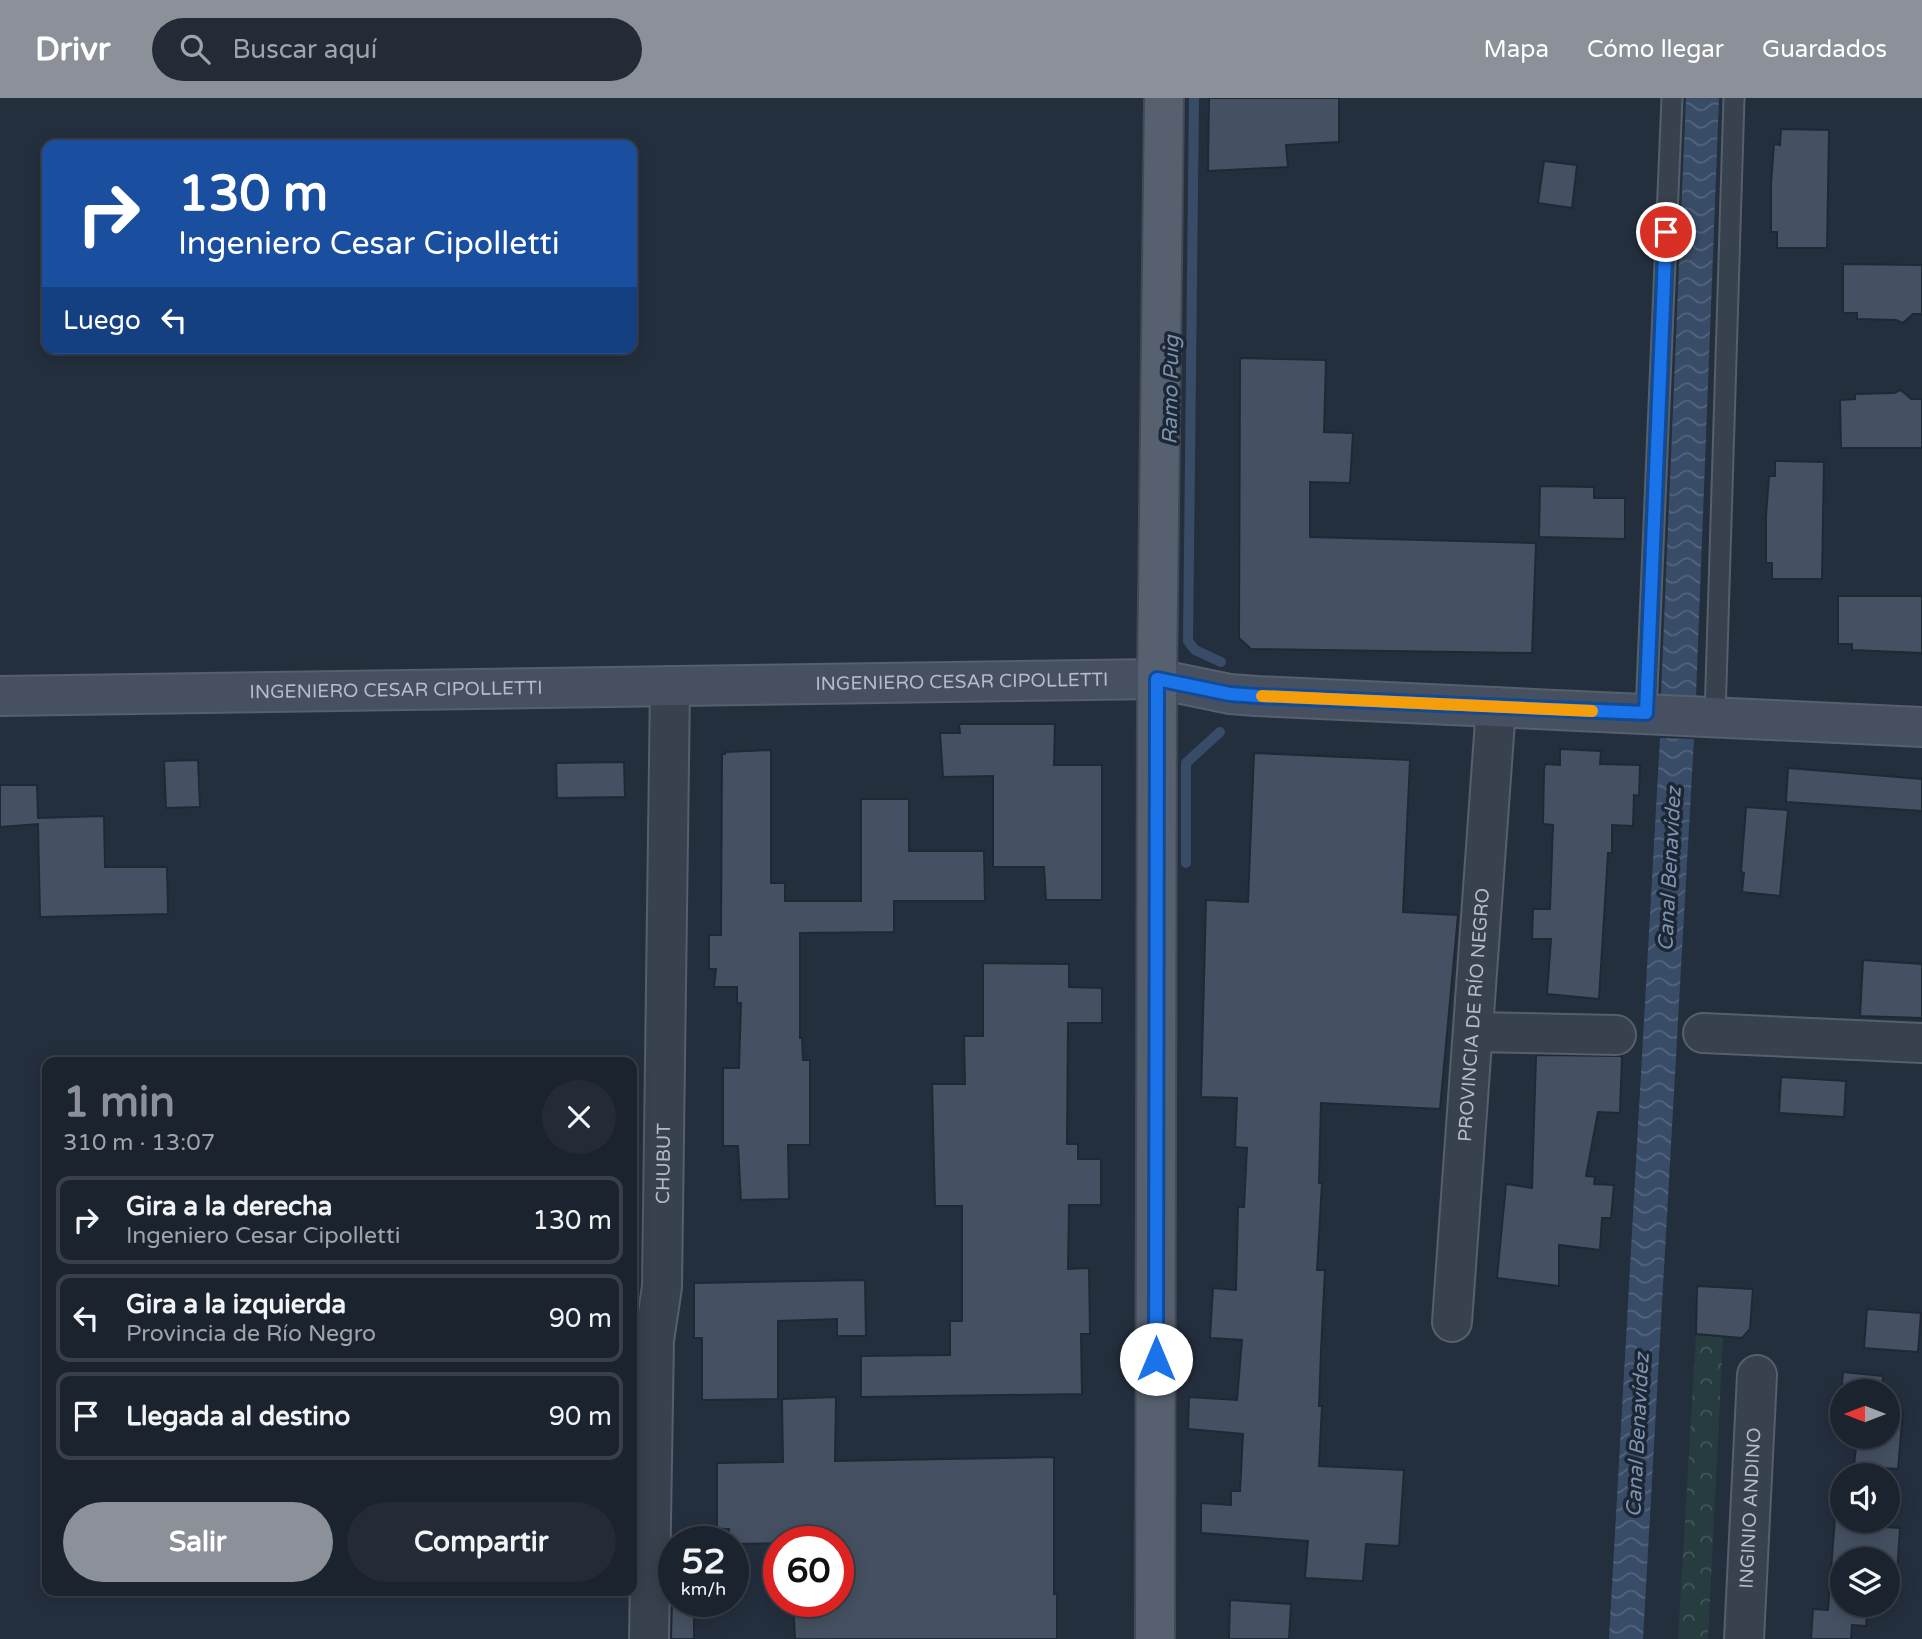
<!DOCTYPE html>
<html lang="es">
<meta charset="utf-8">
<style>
:root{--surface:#1b232e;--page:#242b36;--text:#f1f3f6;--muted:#a0a4aa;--line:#39404a;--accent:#8c9099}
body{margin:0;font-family:"Varela Round",sans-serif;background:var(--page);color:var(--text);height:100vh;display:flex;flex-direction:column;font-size:26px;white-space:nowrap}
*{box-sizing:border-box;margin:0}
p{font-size:23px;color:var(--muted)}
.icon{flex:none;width:38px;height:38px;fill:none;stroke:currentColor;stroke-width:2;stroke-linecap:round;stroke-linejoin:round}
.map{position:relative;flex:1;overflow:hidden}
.sheet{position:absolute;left:42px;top:959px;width:595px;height:539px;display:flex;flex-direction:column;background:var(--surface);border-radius:14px;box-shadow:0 4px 18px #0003,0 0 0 2px var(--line)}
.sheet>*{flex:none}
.top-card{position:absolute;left:42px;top:42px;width:595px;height:214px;border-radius:14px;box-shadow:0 4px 18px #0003,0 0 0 2px var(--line);background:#1a4fa0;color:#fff;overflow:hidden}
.needle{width:46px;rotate:270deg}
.controls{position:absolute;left:1830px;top:1281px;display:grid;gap:14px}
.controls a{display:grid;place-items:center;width:70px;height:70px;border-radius:50%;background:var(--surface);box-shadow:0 4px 18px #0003,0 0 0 2px var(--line);font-size:35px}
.speed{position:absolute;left:658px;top:1428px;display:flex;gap:14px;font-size:35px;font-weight:700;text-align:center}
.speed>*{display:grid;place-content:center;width:91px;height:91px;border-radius:50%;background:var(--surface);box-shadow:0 4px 18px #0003,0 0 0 2px var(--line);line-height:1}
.speed small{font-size:18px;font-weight:400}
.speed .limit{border:10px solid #d22;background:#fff;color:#111}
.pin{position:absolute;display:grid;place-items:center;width:60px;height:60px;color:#fff;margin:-30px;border:4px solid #fff;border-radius:50%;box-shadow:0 2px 7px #0007}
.me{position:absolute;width:77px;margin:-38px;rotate:0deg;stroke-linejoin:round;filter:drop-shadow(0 0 5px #0008)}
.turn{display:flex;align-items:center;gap:24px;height:147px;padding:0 21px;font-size:32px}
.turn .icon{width:91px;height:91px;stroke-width:2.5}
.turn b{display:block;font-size:49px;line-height:60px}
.then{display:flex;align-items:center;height:66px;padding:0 21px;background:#0003;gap:14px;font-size:26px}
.round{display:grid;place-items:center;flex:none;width:74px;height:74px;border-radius:37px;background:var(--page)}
.headline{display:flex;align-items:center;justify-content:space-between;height:119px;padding:0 21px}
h1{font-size:42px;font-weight:700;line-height:52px;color:var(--accent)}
.action{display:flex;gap:14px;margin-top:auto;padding:14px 21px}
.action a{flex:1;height:80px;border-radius:42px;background:var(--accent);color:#fff;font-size:28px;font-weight:700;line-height:80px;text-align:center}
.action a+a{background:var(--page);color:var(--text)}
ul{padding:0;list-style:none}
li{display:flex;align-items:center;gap:21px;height:88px;margin:0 14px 10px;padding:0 7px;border:4px solid var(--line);border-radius:14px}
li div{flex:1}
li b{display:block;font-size:26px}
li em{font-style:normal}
header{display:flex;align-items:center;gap:42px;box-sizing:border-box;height:98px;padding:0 35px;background:var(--accent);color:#fff}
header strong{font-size:33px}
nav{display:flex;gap:38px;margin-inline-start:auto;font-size:24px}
.search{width:490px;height:63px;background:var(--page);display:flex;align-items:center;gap:18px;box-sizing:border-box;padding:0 24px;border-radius:38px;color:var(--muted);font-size:26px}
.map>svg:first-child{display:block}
.park{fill:url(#park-crowns)}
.water{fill:url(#water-waves)}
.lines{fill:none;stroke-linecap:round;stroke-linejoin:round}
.stream{stroke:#394c67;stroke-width:10}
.building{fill:#455162;stroke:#1f2835;stroke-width:2}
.lane-casing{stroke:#565f6c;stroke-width:23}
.street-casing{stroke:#565f6c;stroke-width:42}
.secondary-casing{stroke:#565f6c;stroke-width:42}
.primary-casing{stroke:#414a57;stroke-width:42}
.lane{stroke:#38414e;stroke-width:19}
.street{stroke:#38414e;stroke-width:38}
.secondary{stroke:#465061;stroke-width:38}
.primary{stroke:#56606e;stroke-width:38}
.route-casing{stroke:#114b97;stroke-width:18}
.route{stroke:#1a73e8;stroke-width:12}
.slow{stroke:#f59e0b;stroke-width:12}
.labels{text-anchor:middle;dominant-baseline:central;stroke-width:7;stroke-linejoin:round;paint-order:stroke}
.street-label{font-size:19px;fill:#b4bcc9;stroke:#1d2633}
.water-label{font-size:21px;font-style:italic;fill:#7c92b1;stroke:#1d2633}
</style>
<header>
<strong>Drivr</strong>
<div class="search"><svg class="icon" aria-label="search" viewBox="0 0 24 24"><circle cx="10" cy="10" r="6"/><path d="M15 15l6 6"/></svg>Buscar aquí</div>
<nav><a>Mapa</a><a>Cómo llegar</a><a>Guardados</a></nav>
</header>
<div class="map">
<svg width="1922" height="1541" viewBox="0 0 1922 1541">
<defs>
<pattern id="park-crowns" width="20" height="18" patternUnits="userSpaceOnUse" patternTransform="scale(1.75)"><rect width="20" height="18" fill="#263c3f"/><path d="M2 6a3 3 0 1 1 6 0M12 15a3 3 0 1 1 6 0" fill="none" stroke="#435659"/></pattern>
<pattern id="water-waves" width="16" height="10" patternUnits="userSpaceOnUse" patternTransform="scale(1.75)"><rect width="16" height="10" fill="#394c67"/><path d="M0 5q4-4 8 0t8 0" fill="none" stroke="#53647b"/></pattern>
</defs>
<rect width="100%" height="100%" fill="#242f3e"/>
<path class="park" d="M1696 1236 1723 1239 1708 1541H1678Z"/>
<g class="water">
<path d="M1686 0H1719L1696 598 1661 597Z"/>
<path d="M1660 640 1694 641 1643 1541H1609Z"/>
</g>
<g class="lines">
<g class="stream">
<path d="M1194 0 1188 543 1195 552 1221 564"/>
<path d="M1186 765V665L1220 634"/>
</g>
</g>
<g class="building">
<path d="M1209 0H1339V44L1286 47 1288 69 1208 73Z"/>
<path d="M1781 31 1829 32 1827 150H1777V134H1771V87L1774 46 1780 47Z"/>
<path d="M1544 63 1577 67 1572 110 1538 105Z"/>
<path d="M1843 166 1922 167V216H1913L1903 225 1896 222 1857 221V215H1843Z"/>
<path d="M1240 260 1326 262 1324 334 1353 335 1350 385 1310 384V439L1536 445 1532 555 1251 551 1239 540Z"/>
<path d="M1901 292 1911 301H1922V350H1841L1840 302 1855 301V296L1894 295Z"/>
<path d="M1775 363 1824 364 1822 481H1772V465H1766V418L1769 378H1775Z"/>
<path d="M1540 388 1594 389V400H1625V441L1539 439Z"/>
<path d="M1838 498H1922V555L1852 552V546H1838Z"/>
<path d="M959 626H1055L1054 667H1102V802H1046L1044 769H993V678L943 679 940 635H960Z"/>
<path d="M1560 651 1601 653 1600 666 1640 667 1639 698 1634 697 1633 728 1612 727V755H1608L1599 901 1547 896 1551 841H1532L1533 811H1550L1553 727 1543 726 1544 671 1545 666 1560 667Z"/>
<path d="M771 652V785H785V803H861V701H909V753H984L985 803H894V834L800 835V940H802L803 962H810V1047H788L789 1101 741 1102 738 1048H723V970H739L741 905H737V889H714L716 871H709V837H721L722 656H725V654Z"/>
<path d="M1254 655 1410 662 1403 814 1458 817 1440 1011 1321 1005 1319 1085H1322L1317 1172H1325L1321 1253 1319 1308H1322L1319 1368 1404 1372 1399 1448 1366 1446 1363 1483 1305 1480 1308 1443 1201 1435V1405L1231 1407V1393H1240L1243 1336 1188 1331 1189 1299 1237 1302 1242 1242 1210 1240 1213 1190 1236 1192 1238 1109H1244L1247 1050 1235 1049 1237 1000 1201 999 1206 802 1248 804Z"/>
<path d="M198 662 200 709 166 710 164 663Z"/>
<path d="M624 664 625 699 557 700 556 665Z"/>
<path d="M1788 670 1922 681V713L1786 704Z"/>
<path d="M0 687H37L38 720 104 718 105 769H167L168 816 40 819 38 726 0 729Z"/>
<path d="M1746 709 1788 712 1780 798 1742 794 1744 775 1741 774Z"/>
<path d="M1863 862 1922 866V920L1860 918Z"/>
<path d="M983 865 1069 866V889L1102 890V925H1068L1067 1046H1078V1061H1101V1107H1069L1068 1171 1089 1170 1090 1236H1081L1082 1296 861 1299V1258L950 1257V1223H962V1108H935L932 986H965L964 938H983Z"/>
<path d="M1536 957 1622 958 1620 1015 1598 1014 1586 1078 1595 1079 1594 1086 1614 1087 1611 1120H1602L1600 1152 1559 1147V1188L1497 1180 1506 1086 1532 1090Z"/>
<path d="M1781 979 1846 983 1844 1019 1779 1015Z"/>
<path d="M865 1182 866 1238H837V1221L778 1223V1301L702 1302V1240H694V1185Z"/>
<path d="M1697 1188 1753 1191 1750 1231 1742 1240 1696 1236Z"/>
<path d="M1867 1211 1921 1215 1918 1254 1864 1250Z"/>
<path d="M1843 1274 1883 1278 1882 1293H1843V1338H1838Z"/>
<path d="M836 1299 835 1363 1054 1359V1496H1057V1541H795L793 1503H838V1444L733 1446 729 1444V1431H717V1365L783 1364 782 1301Z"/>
<path d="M1888 1312 1903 1313 1898 1371 1854 1368 1857 1339H1852H1888Z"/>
<path d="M1837 1393 1843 1394V1423H1883L1886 1429 1900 1430 1896 1491 1888 1490V1461H1843V1507H1868L1866 1528 1852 1527 1851 1541H1811L1813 1511 1828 1512Z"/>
<path d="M1230 1502 1291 1506 1289 1541H1229Z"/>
<path d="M672 1503H694V1541H671Z"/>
</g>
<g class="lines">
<defs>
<g id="lane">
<path d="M1646 615 1672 0"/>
<path d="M1715 619 1734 0"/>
</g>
<g id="street">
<path d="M1473 934 1616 937"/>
<path d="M1703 935 1922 945"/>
<path id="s1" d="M1452 1224 1496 609"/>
<path id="s2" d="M649 1541 654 1242 662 1189 670 588"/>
<path id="s3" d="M1744 1541 1757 1277"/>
</g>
<g id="secondary">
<path id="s4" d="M0 598 1157 581 1230 596 1257 598 1922 629"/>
</g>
<path id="primary" d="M1155 1541 1157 581 1164 0"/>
</defs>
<use href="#lane" class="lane-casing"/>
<use href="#street" class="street-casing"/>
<use href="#secondary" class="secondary-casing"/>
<use href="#primary" class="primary-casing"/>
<use href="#lane" class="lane"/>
<use href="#street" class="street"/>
<use href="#secondary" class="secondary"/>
<use href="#primary" class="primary"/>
</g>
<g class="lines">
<defs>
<path id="route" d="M1156 1261 1157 581 1230 596 1257 598 1646 615 1666 134"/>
</defs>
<use href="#route" class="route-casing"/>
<use href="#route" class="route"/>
<path class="slow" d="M1262 598 1592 613"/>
</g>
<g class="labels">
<g class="street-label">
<text stroke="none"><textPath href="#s4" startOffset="962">INGENIERO CESAR CIPOLLETTI</textPath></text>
<text stroke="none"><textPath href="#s4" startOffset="396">INGENIERO CESAR CIPOLLETTI</textPath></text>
<text stroke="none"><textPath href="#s1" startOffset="308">PROVINCIA DE RÍO NEGRO</textPath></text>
<text stroke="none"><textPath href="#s2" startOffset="476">CHUBUT</textPath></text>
<text stroke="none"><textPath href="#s3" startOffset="131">INGINIO ANDINO</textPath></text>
</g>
<g class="water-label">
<text transform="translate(1171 292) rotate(-89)">Ramo Puig</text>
<text transform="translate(1670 771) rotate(-87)">Canal Benavídez</text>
<text transform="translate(1638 1337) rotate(-87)">Canal Benavídez</text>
</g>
</g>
</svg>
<div class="controls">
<a><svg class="needle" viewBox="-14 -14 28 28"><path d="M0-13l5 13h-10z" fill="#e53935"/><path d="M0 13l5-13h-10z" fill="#a0a4aa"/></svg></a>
<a><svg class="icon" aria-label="sound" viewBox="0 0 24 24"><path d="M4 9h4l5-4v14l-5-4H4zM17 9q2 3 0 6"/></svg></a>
<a><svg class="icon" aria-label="layers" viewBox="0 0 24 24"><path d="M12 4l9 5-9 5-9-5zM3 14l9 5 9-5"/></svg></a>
</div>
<div class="speed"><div>52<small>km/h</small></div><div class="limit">60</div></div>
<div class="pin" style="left:1666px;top:134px;background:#d93025"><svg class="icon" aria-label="arrive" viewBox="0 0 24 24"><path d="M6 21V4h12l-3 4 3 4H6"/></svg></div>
<svg class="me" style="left:1156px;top:1261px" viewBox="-20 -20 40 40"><circle r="19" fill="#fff"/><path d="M0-13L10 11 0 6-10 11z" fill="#1a73e8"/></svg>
<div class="top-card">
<div class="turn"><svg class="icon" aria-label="right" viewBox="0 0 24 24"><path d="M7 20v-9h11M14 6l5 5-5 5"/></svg><div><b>130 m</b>Ingeniero Cesar Cipolletti</div></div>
<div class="then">Luego<svg class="icon" aria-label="left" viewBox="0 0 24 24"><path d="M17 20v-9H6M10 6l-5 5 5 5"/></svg></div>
</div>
<section class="sheet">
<div class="headline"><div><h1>1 min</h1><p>310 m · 13:07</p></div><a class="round"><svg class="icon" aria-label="close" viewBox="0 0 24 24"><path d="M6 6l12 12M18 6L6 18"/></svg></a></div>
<ul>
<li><svg class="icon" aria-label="right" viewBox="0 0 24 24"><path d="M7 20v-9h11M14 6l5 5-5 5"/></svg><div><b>Gira a la derecha</b><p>Ingeniero Cesar Cipolletti</p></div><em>130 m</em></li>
<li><svg class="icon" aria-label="left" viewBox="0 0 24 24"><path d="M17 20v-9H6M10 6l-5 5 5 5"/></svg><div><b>Gira a la izquierda</b><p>Provincia de Río Negro</p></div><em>90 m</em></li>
<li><svg class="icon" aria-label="arrive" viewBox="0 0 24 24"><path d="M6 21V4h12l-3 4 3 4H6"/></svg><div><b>Llegada al destino</b></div><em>90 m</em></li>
</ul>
<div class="action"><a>Salir</a><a>Compartir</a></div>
</section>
</div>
